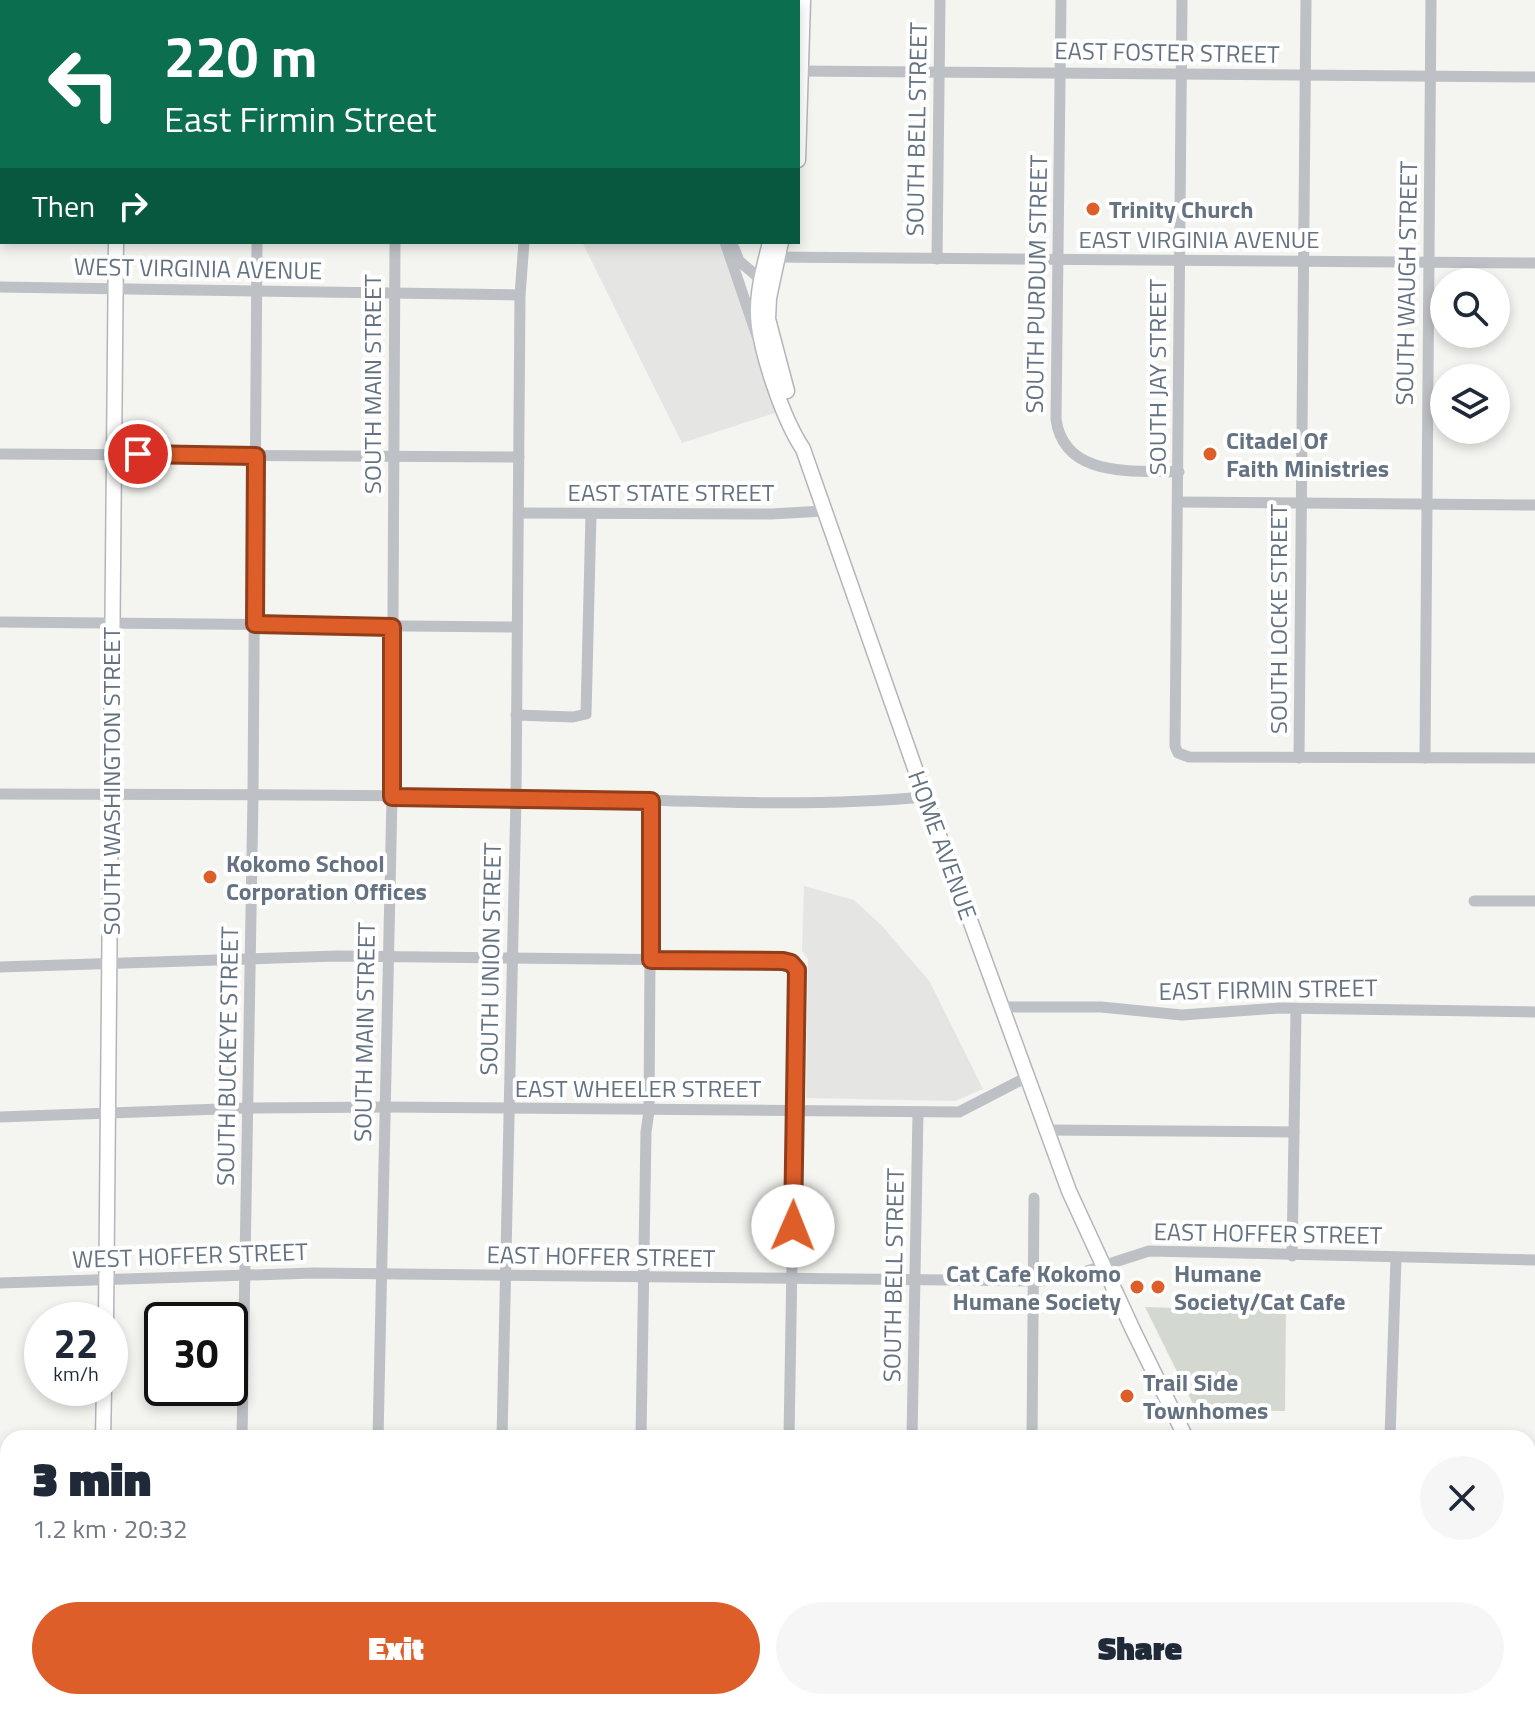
<!DOCTYPE html>
<meta charset="utf-8">
<style>
:root{--surface:#fff;--page:#f6f6f7;--text:#1f2937;--muted:#747a83;--accent:#dd5e28}
body{margin:0;font-family:"Titillium Web",sans-serif;background:var(--page);color:var(--text);height:100vh;display:flex;flex-direction:column;font-size:30px;white-space:nowrap}
*{box-sizing:border-box;margin:0}
p{font-size:26px;color:var(--muted)}
.icon{flex:none;width:44px;height:44px;fill:none;stroke:currentColor;stroke-width:2;stroke-linecap:round;stroke-linejoin:round}
.map{position:relative;flex:1;overflow:hidden}
.panel{position:absolute;left:0px;top:1430px;width:1536px;height:280px;display:flex;flex-direction:column;background:var(--surface);border-radius:24px 24px 0 0;box-shadow:0 4px 12px #0003}
.panel>*{flex:none}
.banner{position:absolute;left:0px;top:0px;width:800px;height:244px;box-shadow:0 4px 12px #0003;background:#0b6e4f;color:#fff;overflow:hidden}
.buttons{position:absolute;left:1430px;top:268px;display:grid;gap:16px}
.buttons a{display:grid;place-items:center;width:80px;height:80px;border-radius:50%;background:var(--surface);box-shadow:0 4px 12px #0003;font-size:40px}
.speed{position:absolute;left:24px;top:1302px;display:flex;gap:16px;font-size:40px;font-weight:700;text-align:center}
.speed>*{display:grid;place-content:center;width:104px;height:104px;border-radius:50%;background:var(--surface);box-shadow:0 4px 12px #0003;line-height:1}
.speed small{font-size:20px;font-weight:400}
.speed .limit{border:4px solid #111;border-radius:12px;background:#fff;color:#111}
.pin{position:absolute;display:grid;place-items:center;width:68px;height:68px;color:#fff;margin:-34px;border:4px solid #fff;border-radius:50%;box-shadow:0 2px 8px #0007}
.me{position:absolute;width:88px;margin:-44px;rotate:1deg;stroke-linejoin:round;filter:drop-shadow(0 0 6px #0008)}
.turn{display:flex;align-items:center;gap:28px;height:168px;padding:0 32px;font-size:36px}
.turn .icon{width:104px;height:104px;stroke-width:2.5}
.turn b{display:block;font-size:56px;line-height:68px}
.then{display:flex;align-items:center;height:76px;padding:0 32px;background:#0003;gap:16px;font-size:30px}
.round{display:grid;place-items:center;flex:none;width:84px;height:84px;border-radius:42px;background:var(--page)}
.summary{display:flex;align-items:center;justify-content:space-between;height:136px;padding:0 32px}
h1{font-size:48px;font-weight:800;line-height:60px}
.cta{display:flex;gap:16px;margin-top:auto;padding:16px 32px}
.cta a{flex:1;height:92px;border-radius:48px;background:var(--accent);color:#fff;font-size:32px;font-weight:800;line-height:92px;text-align:center}
.cta a+a{background:var(--page);color:var(--text)}
.map>svg:first-child{display:block}
.built{fill:#e5e6e4}
.green{fill:#d3d9d0}
.lines{fill:none;stroke-linecap:round;stroke-linejoin:round}
.major-casing{stroke:#b2b6ba;stroke-width:17}
.minor{stroke:#bdc0c4;stroke-width:11}
.major{stroke:#fff;stroke-width:14}
.route-casing{stroke:#903d1a;stroke-width:20}
.route{stroke:#dd5e28;stroke-width:14}
.poi-dot{fill:#dd5e28;stroke:#fff;stroke-width:3}
.labels{text-anchor:middle;dominant-baseline:central;stroke-width:8;stroke-linejoin:round;paint-order:stroke}
.street-label{font-size:24px;fill:#647281;stroke:#fff}
.poi-label{font-size:24px;font-weight:bold;fill:#647281;stroke:#fff;text-anchor:start}
</style>
<div class="map">
<svg width="1535" height="1710" viewBox="0 0 1535 1710">
<rect width="100%" height="100%" fill="#f4f4f0"/>
<g class="built">
<path d="M582 242H721L778 412 682 443Z"/>
<path d="M804 886 854 900 882 926 930 982 983 1089 955 1101 806 1098 808 959 802 951Z"/>
</g>
<path class="green" d="M1177 1301 1286 1302 1285 1411 1196 1410 1145 1307 1177 1308Z"/>
<g class="lines">
<defs>
<g id="major">
<path d="M118 2V0"/>
<path d="M792 2V0"/>
<path d="M798 160 803 0"/>
<path d="M770 242C765 264 758 286 758 309 757 345 783 419 803 449L925 797 1069 1191 1133 1330 1186 1438"/>
<path d="M781 242 769 298 768 319 787 391"/>
<path d="M106 1320 116 242"/>
<path d="M103 1438 104 1388"/>
<path d="M0 1663 8 1664"/>
<path d="M187 1702 209 1710"/>
<path d="M1317 1702 1320 1710"/>
<path d="M98 1710V1702"/>
</g>
</defs>
<use href="#major" class="major-casing"/>
<g class="minor">
<path d="M644 0 645 2"/>
<path d="M655 0 656 2"/>
<path d="M1061 0 1056 419C1064 479 1134 470 1179 472"/>
<path d="M1182 0 1175 746 1178 753 1189 757 1535 758"/>
<path d="M259 2V0"/>
<path d="M397 2V0"/>
<path d="M530 2V0"/>
<path d="M798 71 1535 77"/>
<path d="M0 93H2"/>
<path d="M725 242 757 336"/>
<path d="M734 248 739 261 764 282"/>
<path d="M771 257 1535 263"/>
<path d="M937 259 940 0"/>
<path d="M0 287 520 295"/>
<path d="M0 454 519 457"/>
<path d="M1179 502 1535 505"/>
<path d="M519 513 771 514 824 511"/>
<path d="M0 622 517 627"/>
<path d="M516 715 573 717 586 714 591 514"/>
<path d="M1299 758 1306 0"/>
<path d="M1425 758 1431 0"/>
<path d="M0 794C177 794 355 795 532 797 663 799 794 809 925 797"/>
<path d="M1474 901H1535"/>
<path d="M0 967 337 956 783 961 791 963 797 970 789 1438"/>
<path d="M1002 1007H1101L1182 1015 1280 1008 1535 1012"/>
<path d="M0 1117 248 1108 385 1107 959 1112 1027 1077"/>
<path d="M1046 1130 1294 1132"/>
<path d="M1292 1256 1296 1009"/>
<path d="M0 1283 313 1273 1035 1281 1059 1280 1149 1251 1535 1260"/>
<path d="M1390 1437 1396 1258"/>
<path d="M242 1438 253 796 257 242"/>
<path d="M378 1438 392 797 395 242"/>
<path d="M502 1438 516 796 520 295 524 242"/>
<path d="M641 1438 646 1132 649 1111 651 801"/>
<path d="M912 1438 918 1112"/>
<path d="M1032 1438 1034 1198"/>
<path d="M235 1710 236 1702"/>
<path d="M350 1710 352 1702"/>
<path d="M497 1710V1702"/>
<path d="M784 1710V1702"/>
<path d="M907 1710V1702"/>
</g>
<use href="#major" class="major"/>
</g>
<g class="lines">
<defs>
<path id="route" d="M138 454 256 456 255 624 392 627V797L651 801V960L783 961 791 963 797 970 793 1226"/>
</defs>
<use href="#route" class="route-casing"/>
<use href="#route" class="route"/>
</g>
<g class="poi-dot">
<circle cx="1093" cy="209" r="8"/>
<circle cx="1210" cy="454" r="8"/>
<circle cx="210" cy="877" r="8"/>
<circle cx="1137" cy="1287" r="8"/>
<circle cx="1158" cy="1287" r="8"/>
<circle cx="1127" cy="1396" r="8"/>
</g>
<g class="labels">
<g class="street-label">
<text transform="translate(1167 52) rotate(1)">EAST FOSTER STREET</text>
<text transform="translate(916 129) rotate(-89)">SOUTH BELL STREET</text>
<text x="1199" y="239">EAST VIRGINIA AVENUE</text>
<text transform="translate(198 268) rotate(1)">WEST VIRGINIA AVENUE</text>
<text transform="translate(1406 283) rotate(-89)">SOUTH WAUGH STREET</text>
<text transform="translate(1036 284) rotate(-89)">SOUTH PURDUM STREET</text>
<text transform="translate(1157 377) rotate(-90)">SOUTH JAY STREET</text>
<text transform="translate(372 384) rotate(-90)">SOUTH MAIN STREET</text>
<text x="671" y="492">EAST STATE STREET</text>
<text transform="translate(1278 619) rotate(-90)">SOUTH LOCKE STREET</text>
<text transform="translate(111 781) rotate(-90)">SOUTH WASHINGTON STREET</text>
<text transform="translate(943 845) rotate(70)">HOME AVENUE</text>
<text transform="translate(490 959) rotate(-89)">SOUTH UNION STREET</text>
<text transform="translate(1268 989) rotate(-1)">EAST FIRMIN STREET</text>
<text transform="translate(364 1032) rotate(-89)">SOUTH MAIN STREET</text>
<text transform="translate(227 1056) rotate(-89)">SOUTH BUCKEYE STREET</text>
<text x="638" y="1088">EAST WHEELER STREET</text>
<text transform="translate(1268 1233) rotate(1)">EAST HOFFER STREET</text>
<text transform="translate(190 1255) rotate(-2)">WEST HOFFER STREET</text>
<text transform="translate(601 1256) rotate(1)">EAST HOFFER STREET</text>
<text transform="translate(893 1275) rotate(-89)">SOUTH BELL STREET</text>
</g>
<g class="poi-label">
<text x="1109" y="209">Trinity Church</text>
<text x="1226" y="440">Citadel Of<tspan x="1226" dy="28">Faith Ministries</tspan></text>
<text x="226" y="863">Kokomo School<tspan x="226" dy="28">Corporation Offices</tspan></text>
<text x="1121" y="1273" text-anchor="end">Cat Cafe Kokomo<tspan x="1121" dy="28">Humane Society</tspan></text>
<text x="1174" y="1273">Humane<tspan x="1174" dy="28">Society/Cat Cafe</tspan></text>
<text x="1143" y="1382">Trail Side<tspan x="1143" dy="28">Townhomes</tspan></text>
</g>
</g>
</svg>
<div class="buttons">
<a><svg class="icon" aria-label="search" viewBox="0 0 24 24"><circle cx="10" cy="10" r="6"/><path d="M15 15l6 6"/></svg></a>
<a><svg class="icon" aria-label="layers" viewBox="0 0 24 24"><path d="M12 4l9 5-9 5-9-5zM3 14l9 5 9-5"/></svg></a>
</div>
<div class="speed"><div>22<small>km/h</small></div><div class="limit">30</div></div>
<div class="pin" style="left:138px;top:454px;background:#d93025"><svg class="icon" aria-label="arrive" viewBox="0 0 24 24"><path d="M6 21V4h12l-3 4 3 4H6"/></svg></div>
<svg class="me" style="left:793px;top:1226px" viewBox="-20 -20 40 40"><circle r="19" fill="#fff"/><path d="M0-13L10 11 0 6-10 11z" fill="#dd5e28"/></svg>
<div class="banner">
<div class="turn"><svg class="icon" aria-label="left" viewBox="0 0 24 24"><path d="M17 20v-9H6M10 6l-5 5 5 5"/></svg><div><b>220 m</b>East Firmin Street</div></div>
<div class="then">Then<svg class="icon" aria-label="right" viewBox="0 0 24 24"><path d="M7 20v-9h11M14 6l5 5-5 5"/></svg></div>
</div>
<section class="panel">
<div class="summary"><div><h1>3 min</h1><p>1.2 km · 20:32</p></div><a class="round"><svg class="icon" aria-label="close" viewBox="0 0 24 24"><path d="M6 6l12 12M18 6L6 18"/></svg></a></div>
<div class="cta"><a>Exit</a><a>Share</a></div>
</section>
</div>
